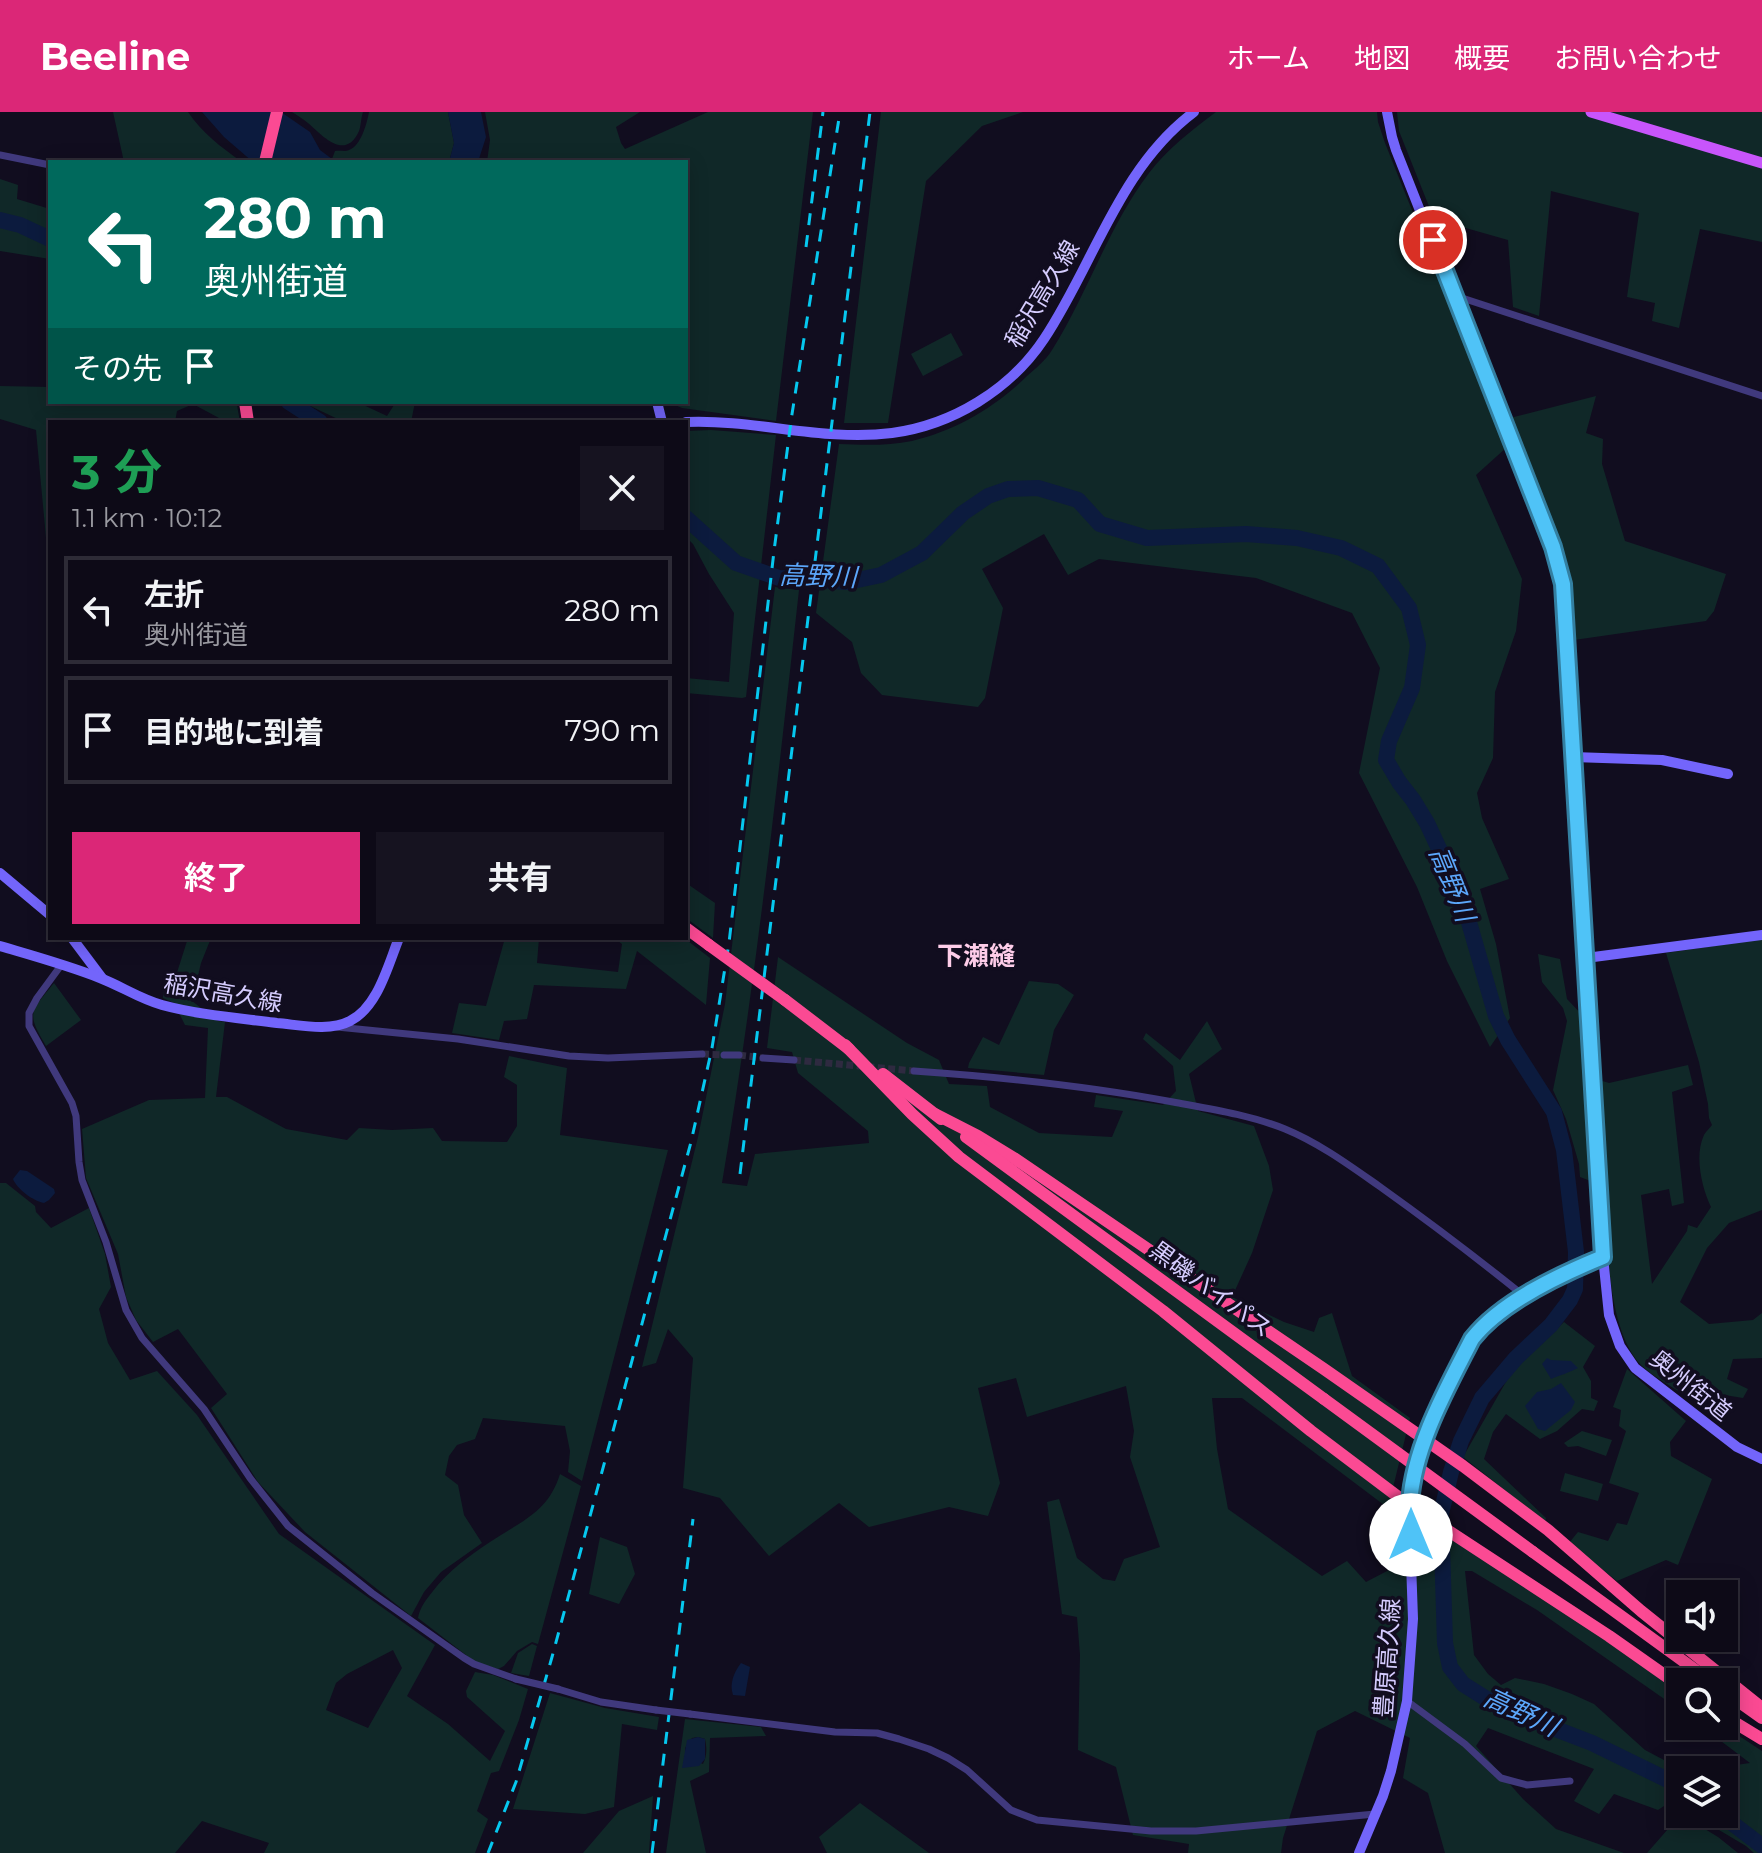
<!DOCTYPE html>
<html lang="ja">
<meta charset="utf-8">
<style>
:root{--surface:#0d0a17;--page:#161320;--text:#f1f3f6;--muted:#9a9aa1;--line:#2d2b36;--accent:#db2777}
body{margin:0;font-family:Montserrat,"Noto Sans JP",sans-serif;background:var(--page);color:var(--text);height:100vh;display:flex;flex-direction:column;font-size:30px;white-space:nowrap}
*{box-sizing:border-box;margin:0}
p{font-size:26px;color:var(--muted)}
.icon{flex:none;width:44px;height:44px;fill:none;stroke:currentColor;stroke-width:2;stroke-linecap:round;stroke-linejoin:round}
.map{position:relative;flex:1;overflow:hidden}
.drawer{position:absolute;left:48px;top:308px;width:640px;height:520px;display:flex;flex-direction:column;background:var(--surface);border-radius:0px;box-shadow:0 4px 20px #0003,0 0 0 2px var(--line)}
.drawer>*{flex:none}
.hud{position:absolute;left:48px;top:48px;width:640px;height:244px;border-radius:0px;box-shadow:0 4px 20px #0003,0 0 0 2px var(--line);background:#00695c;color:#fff;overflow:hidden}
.tools{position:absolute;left:1666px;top:1468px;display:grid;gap:16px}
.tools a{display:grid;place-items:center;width:72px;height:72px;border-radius:0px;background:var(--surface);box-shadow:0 4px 20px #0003,0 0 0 2px var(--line);font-size:40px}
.pin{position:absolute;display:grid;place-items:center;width:68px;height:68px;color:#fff;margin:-34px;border:4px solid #fff;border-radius:50%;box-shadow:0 2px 8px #0007}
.me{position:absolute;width:88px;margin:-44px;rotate:0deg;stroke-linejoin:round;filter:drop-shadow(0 0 6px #0008)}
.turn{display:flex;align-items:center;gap:28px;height:168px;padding:0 24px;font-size:36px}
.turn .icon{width:104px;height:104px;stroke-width:2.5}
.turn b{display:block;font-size:56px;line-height:68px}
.then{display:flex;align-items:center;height:76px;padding:0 24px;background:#0003;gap:16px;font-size:30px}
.round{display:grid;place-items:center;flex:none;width:84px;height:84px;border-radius:0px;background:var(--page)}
.overview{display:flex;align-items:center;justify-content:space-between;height:136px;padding:0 24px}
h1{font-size:48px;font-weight:700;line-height:60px;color:#1e9e55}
.primary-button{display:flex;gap:16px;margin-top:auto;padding:16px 24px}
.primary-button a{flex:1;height:92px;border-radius:0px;background:var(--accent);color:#fff;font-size:32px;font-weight:700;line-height:92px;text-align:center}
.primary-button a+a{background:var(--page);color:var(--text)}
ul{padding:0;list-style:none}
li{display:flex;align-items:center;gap:24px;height:108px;margin:0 16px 12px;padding:0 8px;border:4px solid var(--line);border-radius:0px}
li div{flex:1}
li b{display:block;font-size:30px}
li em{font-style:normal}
header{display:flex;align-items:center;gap:48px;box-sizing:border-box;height:112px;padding:0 40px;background:var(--accent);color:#fff}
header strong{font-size:38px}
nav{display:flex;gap:44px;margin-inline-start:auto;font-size:28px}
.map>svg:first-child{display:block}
.green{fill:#102828;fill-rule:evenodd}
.water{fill:#0c1b3e}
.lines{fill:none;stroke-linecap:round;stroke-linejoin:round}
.river{stroke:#0c1b3e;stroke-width:16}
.street-tunnel{stroke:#2e2a40;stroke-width:7;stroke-dasharray:7 3.5;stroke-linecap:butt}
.street{stroke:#40397d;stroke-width:7}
.secondary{stroke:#7365fb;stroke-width:10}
.primary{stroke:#c855fb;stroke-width:11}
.highway{stroke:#fb4a93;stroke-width:12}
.rail{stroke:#06c8ef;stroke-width:3;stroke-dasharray:12 10;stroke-linecap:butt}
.street-bridge{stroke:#40397d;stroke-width:7}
.highway-bridge{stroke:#fb4a93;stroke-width:12}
.route-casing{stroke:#337fa1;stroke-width:20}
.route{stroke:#4fc3f7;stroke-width:14}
.labels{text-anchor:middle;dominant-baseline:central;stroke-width:7;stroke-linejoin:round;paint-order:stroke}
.street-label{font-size:24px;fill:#d5ccfe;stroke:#110d1f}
.water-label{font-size:26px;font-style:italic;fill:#5ca7fb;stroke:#110d1f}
.neighbourhood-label{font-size:26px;font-weight:bold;fill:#fecde9;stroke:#110d1f}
</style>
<header>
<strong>Beeline</strong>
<nav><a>ホーム</a><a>地図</a><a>概要</a><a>お問い合わせ</a></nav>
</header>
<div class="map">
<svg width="1762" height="1741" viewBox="0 0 1762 1741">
<rect width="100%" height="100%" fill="#110d1f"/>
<g class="green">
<path d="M113 0H188C202 21 221 35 242 50H124Z"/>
<path d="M292 0H363C361 6 361 14 359 19 345 50 322 23 308 11 303 7 297 3 292 0Z"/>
<path d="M369 0H448L454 31 449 50H336L332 47 335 39C340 38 345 40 349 38 361 34 367 11 369 0Z"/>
<path d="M485 0H640L616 15 621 31 625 37 708 0H813L776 309 682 296 668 290H686V50H487L490 28Z"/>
<path d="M881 0H1023L982 14 926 69 888 311H844Z"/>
<path d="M1216 0H1377L1378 10 1385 31 1507 335 1476 363 1522 467 1516 519 1495 580 1493 646 1477 681 1482 706 1509 767 1480 777 1496 832 1510 906 1490 935 1447 849 1417 775 1359 661 1380 556 1352 501 1256 466 1099 447 1068 463 1044 422 982 457 1003 496 985 586 978 595 882 583 861 561 852 530 816 501 839 332C862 333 888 334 912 329 955 319 996 295 1027 264 1036 256 1046 248 1052 238 1088 181 1108 115 1149 61 1167 37 1192 18 1216 0Z"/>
<path d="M1397 0H1762V130L1700 117 1679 216 1652 209 1655 191 1627 185 1639 101 1551 79 1539 204 1513 195 1508 128 1434 107 1399 19Z"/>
<path d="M0 67 18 73 17 87 50 97V147L0 139Z"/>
<path d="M951 221 963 243 923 264 911 242Z"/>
<path d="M0 274 50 275V290H225L237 293 240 310H220L219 306 193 292 177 299 175 310H50V469L36 318 0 307Z"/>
<path d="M1596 284 1586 321 1603 327 1602 352 1625 429 1726 462 1714 499 1706 509 1574 528 1568 459 1510 306Z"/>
<path d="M302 290H357L387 304 396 290H415L411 310H344Z"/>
<path d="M711 318 776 323 746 585 742 586 686 581V566L729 570 734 501 709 462 693 432 686 425V319Z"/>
<path d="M775 475 799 478C777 677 755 875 722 1071L747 1074 755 1042 869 1031 868 1019 798 961 792 940 767 936 778 845 907 931 939 948 949 972 987 974 990 995 1039 1021 1112 1025 1123 999 1094 995 1096 983 1163 993 1176 979 1173 954 1143 927 1146 921 1180 948 1207 909 1222 937 1189 962 1198 999 1254 1014 1269 1054 1273 1078 1252 1141 1232 1185 1284 1210 1314 1220 1319 1206 1332 1201 1352 1264 1410 1306 1388 1396 1242 1286H1212L1217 1337 1228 1397 1322 1464 1347 1449 1366 1470 1389 1458 1390 1422 1437 1421 1449 1426 1568 1502 1680 1581V1598L1537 1498 1472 1459H1465L1474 1543 1488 1562 1501 1573 1515 1566 1544 1572 1572 1582 1594 1592 1645 1638 1683 1658H1680V1695L1670 1690 1658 1698 1614 1682 1599 1702 1574 1689 1594 1657 1488 1616 1476 1634 1523 1687 1556 1717 1624 1741H1445L1428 1681 1403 1666 1410 1626 1355 1599 1317 1619 1283 1726 1281 1741H1188L1189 1732 1133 1723 1116 1655 1078 1638 1080 1543 1077 1505 1062 1502 1047 1390 1059 1387 1077 1446 1103 1467 1115 1469 1124 1447 1160 1435 1130 1345 1134 1319 1126 1274 1027 1305 1016 1266 978 1276 1000 1371 988 1404 949 1395 869 1415 839 1391 769 1444 720 1386 683 1376 693 1246 668 1217 656 1251 642 1255 698 1025 725 892Z"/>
<path d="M686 771 715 791 713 826 686 806Z"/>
<path d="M188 826H211L201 851 192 889 218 909 225 910 216 985H227L286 1017 347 1028 359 1016 392 1018 433 1016 442 1029 507 1030 517 1014V973L504 965 509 944 567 956 560 1023 668 1038 582 1369 568 1360 570 1339 565 1314 483 1306 475 1327 457 1333 449 1344 445 1363 458 1373 464 1403 482 1431 441 1460 424 1480 411 1504 305 1420 258 1370 211 1296 227 1282 178 1217 153 1230 136 1208 126 1185 118 1142 86 1066 82 1017 149 988 205 986 208 916 185 913 174 891 163 886V880L174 870Z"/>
<path d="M505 826H539L537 851 618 860 622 832 614 826H684L710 846 706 893 637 839 626 877 534 873 527 907 504 909 499 928 452 921 459 891 486 894Z"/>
<path d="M1762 827V1098L1729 1111 1707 1136 1680 1190 1709 1212 1753 1208 1762 1201V1246L1733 1247 1727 1267 1748 1277 1743 1286 1681 1276 1678 1279C1666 1271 1653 1264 1642 1254 1605 1217 1608 1124 1604 1074L1580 1065 1579 1052 1566 1007 1553 978 1567 909 1563 896 1542 870 1538 842 1560 847 1567 887 1584 905 1589 965 1609 971 1688 953 1693 973 1672 980 1684 1091 1672 1094 1669 1077 1641 1083 1652 1172 1687 1119 1688 1113 1697 1116 1711 1095C1702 1076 1694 1044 1704 1023 1706 1019 1710 1016 1712 1013L1709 1006 1708 992 1699 950 1666 841Z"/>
<path d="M1029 869 1058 872 1074 883 1054 918 1044 963 968 956 969 951 983 925 999 933Z"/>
<path d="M54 871 81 908 46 934C26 900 30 901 54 871Z"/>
<path d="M0 1071H6L35 1094 36 1100 51 1116 89 1096 105 1142 111 1175 99 1197 108 1231 130 1268 157 1259 197 1303 279 1422 435 1533 407 1584 448 1612 490 1649 505 1619 467 1585 466 1579 475 1560 493 1563 528 1577 519 1608 499 1659 491 1661 477 1699 488 1707 475 1741H264L269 1731 202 1709 175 1741H0ZM393 1538 402 1556 368 1616 326 1598 336 1571 347 1562Z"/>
<path d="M1564 1210 1595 1234 1583 1255 1591 1269V1286L1598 1289 1594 1299 1582 1297 1557 1319 1540 1327 1506 1302 1493 1320 1484 1347 1546 1406 1545 1410 1463 1345 1511 1261Z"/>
<path d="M1627 1257 1686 1309 1670 1330 1671 1344 1712 1367 1678 1453 1666 1448 1617 1469 1569 1431 1578 1420 1608 1429 1617 1411 1627 1413 1639 1381 1609 1371 1626 1319 1619 1314 1621 1298 1613 1295Z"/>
<path d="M1582 1319 1612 1328 1606 1344 1578 1334 1568 1335 1564 1331Z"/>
<path d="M1565 1361 1603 1372 1598 1389 1560 1379Z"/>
<path d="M560 1362 581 1374 538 1532 532 1530 517 1539 504 1554 498 1557 475 1550 418 1506C420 1495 426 1488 433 1479 448 1459 469 1444 490 1430 521 1409 548 1401 560 1362Z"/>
<path d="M600 1425 627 1435 635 1462 619 1492 589 1482Z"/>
<path d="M532 1532 537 1534 529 1564 511 1561 518 1541Z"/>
<path d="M550 1581 605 1596 659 1605 657 1618 622 1612 614 1695 585 1702 513 1697Z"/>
<path d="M685 1607 761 1615 766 1624 710 1626 709 1660 690 1669 706 1741H666ZM698 1625 705 1627C707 1636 707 1644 703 1652L685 1643V1636L692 1626Z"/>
<path d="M1701 1614H1724L1762 1639V1741H1754L1746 1734 1692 1702H1724V1658H1717L1722 1655 1750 1651Z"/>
<path d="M653 1684 649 1741H583L619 1699Z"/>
<path d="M860 1691 929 1741H827L819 1725Z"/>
<path d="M1676 1708 1690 1715 1695 1711 1718 1725 1738 1741H1647Z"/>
</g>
<g class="water">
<path d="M202 0H281L310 20 320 38 336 50H253L224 25Z"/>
<path d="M448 0H481L486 25 478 50H449L454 31Z"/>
<path d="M20 1058 27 1059 54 1077 55 1081 49 1088 44 1091C33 1089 17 1077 13 1067Z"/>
<path d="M1547 1246 1551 1248 1571 1249 1578 1256C1568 1261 1561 1263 1551 1267L1542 1252Z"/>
<path d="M1561 1271 1575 1290 1571 1298 1545 1319 1538 1317 1525 1294 1537 1280 1551 1277Z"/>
<path d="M741 1551 750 1555 745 1584 733 1583C729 1572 734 1560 741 1551Z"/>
<path d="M698 1625 705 1627V1647L699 1654 682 1656 687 1628Z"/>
</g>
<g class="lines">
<g class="river">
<path d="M0 108 20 113 50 127"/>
<path d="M289 290 320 310"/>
<path d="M686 406 736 451 779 466 848 470 881 463 922 441 963 401 988 384 1008 377 1038 376 1078 388 1100 412 1147 426 1246 422 1297 426 1341 436 1378 454 1409 496 1418 533 1412 576 1389 629 1386 648 1399 670 1413 688 1427 711 1462 786 1496 904 1508 928 1554 1000 1564 1038 1576 1140 1575 1177 1570 1188 1551 1213 1516 1246 1482 1286 1461 1329 1451 1360 1441 1402 1445 1531 1450 1555 1463 1572 1501 1596 1592 1631 1680 1674"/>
<path d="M1720 1702 1762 1734"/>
</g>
<g class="street-tunnel">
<path d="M702 942 724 943"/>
<path d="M739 943 763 946"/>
<path d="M794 948 914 959"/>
</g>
<g class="street">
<path d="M0 43 50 53"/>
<path d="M1456 184 1762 284"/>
<path d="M62 852 37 886 29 901V914L72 991 76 1004 79 1050 82 1068 106 1130 126 1198 142 1226 204 1297 250 1366 288 1414 372 1481 464 1546 474 1552 516 1567"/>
<path d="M337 915 458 927 569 944 608 946 702 942"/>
<path d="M724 943H739"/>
<path d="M763 946 794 948"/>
<path d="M914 959C1001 965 1088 974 1173 990 1211 997 1250 1003 1285 1017 1319 1031 1349 1053 1379 1074 1428 1109 1477 1146 1524 1184"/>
<path d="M558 1577 601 1590 656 1598"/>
<path d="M1407 1589 1465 1632 1501 1666 1527 1673 1570 1669"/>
<path d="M690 1602 835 1620 877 1621 899 1627 929 1637 948 1646 967 1658 1011 1698 1037 1708 1151 1719H1196L1375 1702"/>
</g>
<g class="secondary">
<path d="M1387 0 1392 25 1396 38 1553 435 1563 472 1603 1145 1609 1203 1620 1234 1635 1256 1737 1335 1762 1347"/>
<path d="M657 290 662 310"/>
<path d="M686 310C755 307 824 330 892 321 952 313 1010 278 1044 227 1094 152 1119 56 1194 0"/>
<path d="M1573 645 1662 648 1728 662"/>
<path d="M0 761 50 803"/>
<path d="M72 826 102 866"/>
<path d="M0 834C34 844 67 853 100 866 121 874 140 887 162 893 199 903 239 906 277 911 300 913 329 920 350 909 378 895 388 853 399 826"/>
<path d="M1586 846 1762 823"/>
<path d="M1359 1741 1383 1684 1391 1659 1407 1589 1413 1507 1409 1393 1418 1346 1424 1326 1472 1227C1500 1190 1560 1163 1603 1145"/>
</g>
<path class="primary" d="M1591 0 1762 51"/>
<g class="highway">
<path d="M265 50 277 0"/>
<path d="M245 290 248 310"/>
<path d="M686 816 709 833"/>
<path d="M785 888 849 937"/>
<path d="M845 933 912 1002 959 1045 1163 1199 1311 1319 1409 1393 1609 1524 1680 1574"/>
<path d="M883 962 941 1007"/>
<path d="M935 1002 978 1024 1014 1046 1324 1257 1463 1354 1548 1418 1641 1499 1762 1596"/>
<path d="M966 1025 1324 1287"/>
<path d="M1533 1440 1712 1570"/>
<path d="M1724 1579 1762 1606"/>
<path d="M1724 1604 1762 1627"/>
</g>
<g class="rail">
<path d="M806 135 823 0"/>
<path d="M740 1062 870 0"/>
<path d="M488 1741 516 1670 552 1545 691 1030 712 936 729 831 774 439 792 302 840 0"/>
<path d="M652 1741 693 1407"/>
</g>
<g class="street-bridge">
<path d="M516 1567 558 1577"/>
<path d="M656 1598 690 1602"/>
</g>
<g class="highway-bridge">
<path d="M709 833 785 888"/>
<path d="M1324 1287 1533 1440"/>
</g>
</g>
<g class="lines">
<defs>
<path id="route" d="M1411 1423C1410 1412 1409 1402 1410 1391 1414 1334 1446 1278 1472 1227 1501 1190 1559 1163 1603 1145L1563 472 1553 435 1433 128"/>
</defs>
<use href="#route" class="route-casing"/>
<use href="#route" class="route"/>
</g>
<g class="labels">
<g class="street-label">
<text transform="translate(1042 182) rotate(-59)">稲沢高久線</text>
<text transform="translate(223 881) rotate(10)">稲沢高久線</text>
<text transform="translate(1211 1177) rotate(36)">黒磯バイパス</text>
<text transform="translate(1691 1273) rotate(39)">奥州街道</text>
<text transform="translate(1387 1546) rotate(-86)">豊原高久線</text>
</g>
<g class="water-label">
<text transform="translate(818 464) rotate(2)">高野川</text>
<text transform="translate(1452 772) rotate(68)">高野川</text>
<text transform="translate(1521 1600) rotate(25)">高野川</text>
</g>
<g class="neighbourhood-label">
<text x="976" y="844">下瀬縫</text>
</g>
</g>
</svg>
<div class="tools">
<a><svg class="icon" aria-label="sound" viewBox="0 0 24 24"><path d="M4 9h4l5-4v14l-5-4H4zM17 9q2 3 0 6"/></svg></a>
<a><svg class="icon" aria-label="search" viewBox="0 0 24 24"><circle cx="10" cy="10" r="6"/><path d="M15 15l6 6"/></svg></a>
<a><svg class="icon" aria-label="layers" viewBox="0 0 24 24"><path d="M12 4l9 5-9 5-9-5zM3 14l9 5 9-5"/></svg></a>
</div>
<div class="pin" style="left:1433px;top:128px;background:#d93025"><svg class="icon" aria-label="arrive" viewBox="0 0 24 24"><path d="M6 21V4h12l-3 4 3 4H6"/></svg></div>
<svg class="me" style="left:1411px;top:1423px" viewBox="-20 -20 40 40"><circle r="19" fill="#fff"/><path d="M0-13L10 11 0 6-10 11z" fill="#4fc3f7"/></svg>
<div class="hud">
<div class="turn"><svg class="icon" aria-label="left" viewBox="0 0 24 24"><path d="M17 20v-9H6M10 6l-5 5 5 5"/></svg><div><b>280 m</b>奥州街道</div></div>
<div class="then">その先<svg class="icon" aria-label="arrive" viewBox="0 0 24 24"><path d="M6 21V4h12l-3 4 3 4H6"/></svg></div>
</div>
<section class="drawer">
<div class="overview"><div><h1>3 分</h1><p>1.1 km · 10:12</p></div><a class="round"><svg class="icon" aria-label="close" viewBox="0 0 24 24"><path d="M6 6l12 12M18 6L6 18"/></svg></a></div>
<ul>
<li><svg class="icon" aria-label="left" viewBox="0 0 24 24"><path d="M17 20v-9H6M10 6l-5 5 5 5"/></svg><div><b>左折</b><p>奥州街道</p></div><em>280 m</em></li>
<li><svg class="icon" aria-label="arrive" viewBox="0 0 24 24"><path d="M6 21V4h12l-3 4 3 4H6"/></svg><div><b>目的地に到着</b></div><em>790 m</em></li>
</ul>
<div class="primary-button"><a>終了</a><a>共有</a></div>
</section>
</div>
